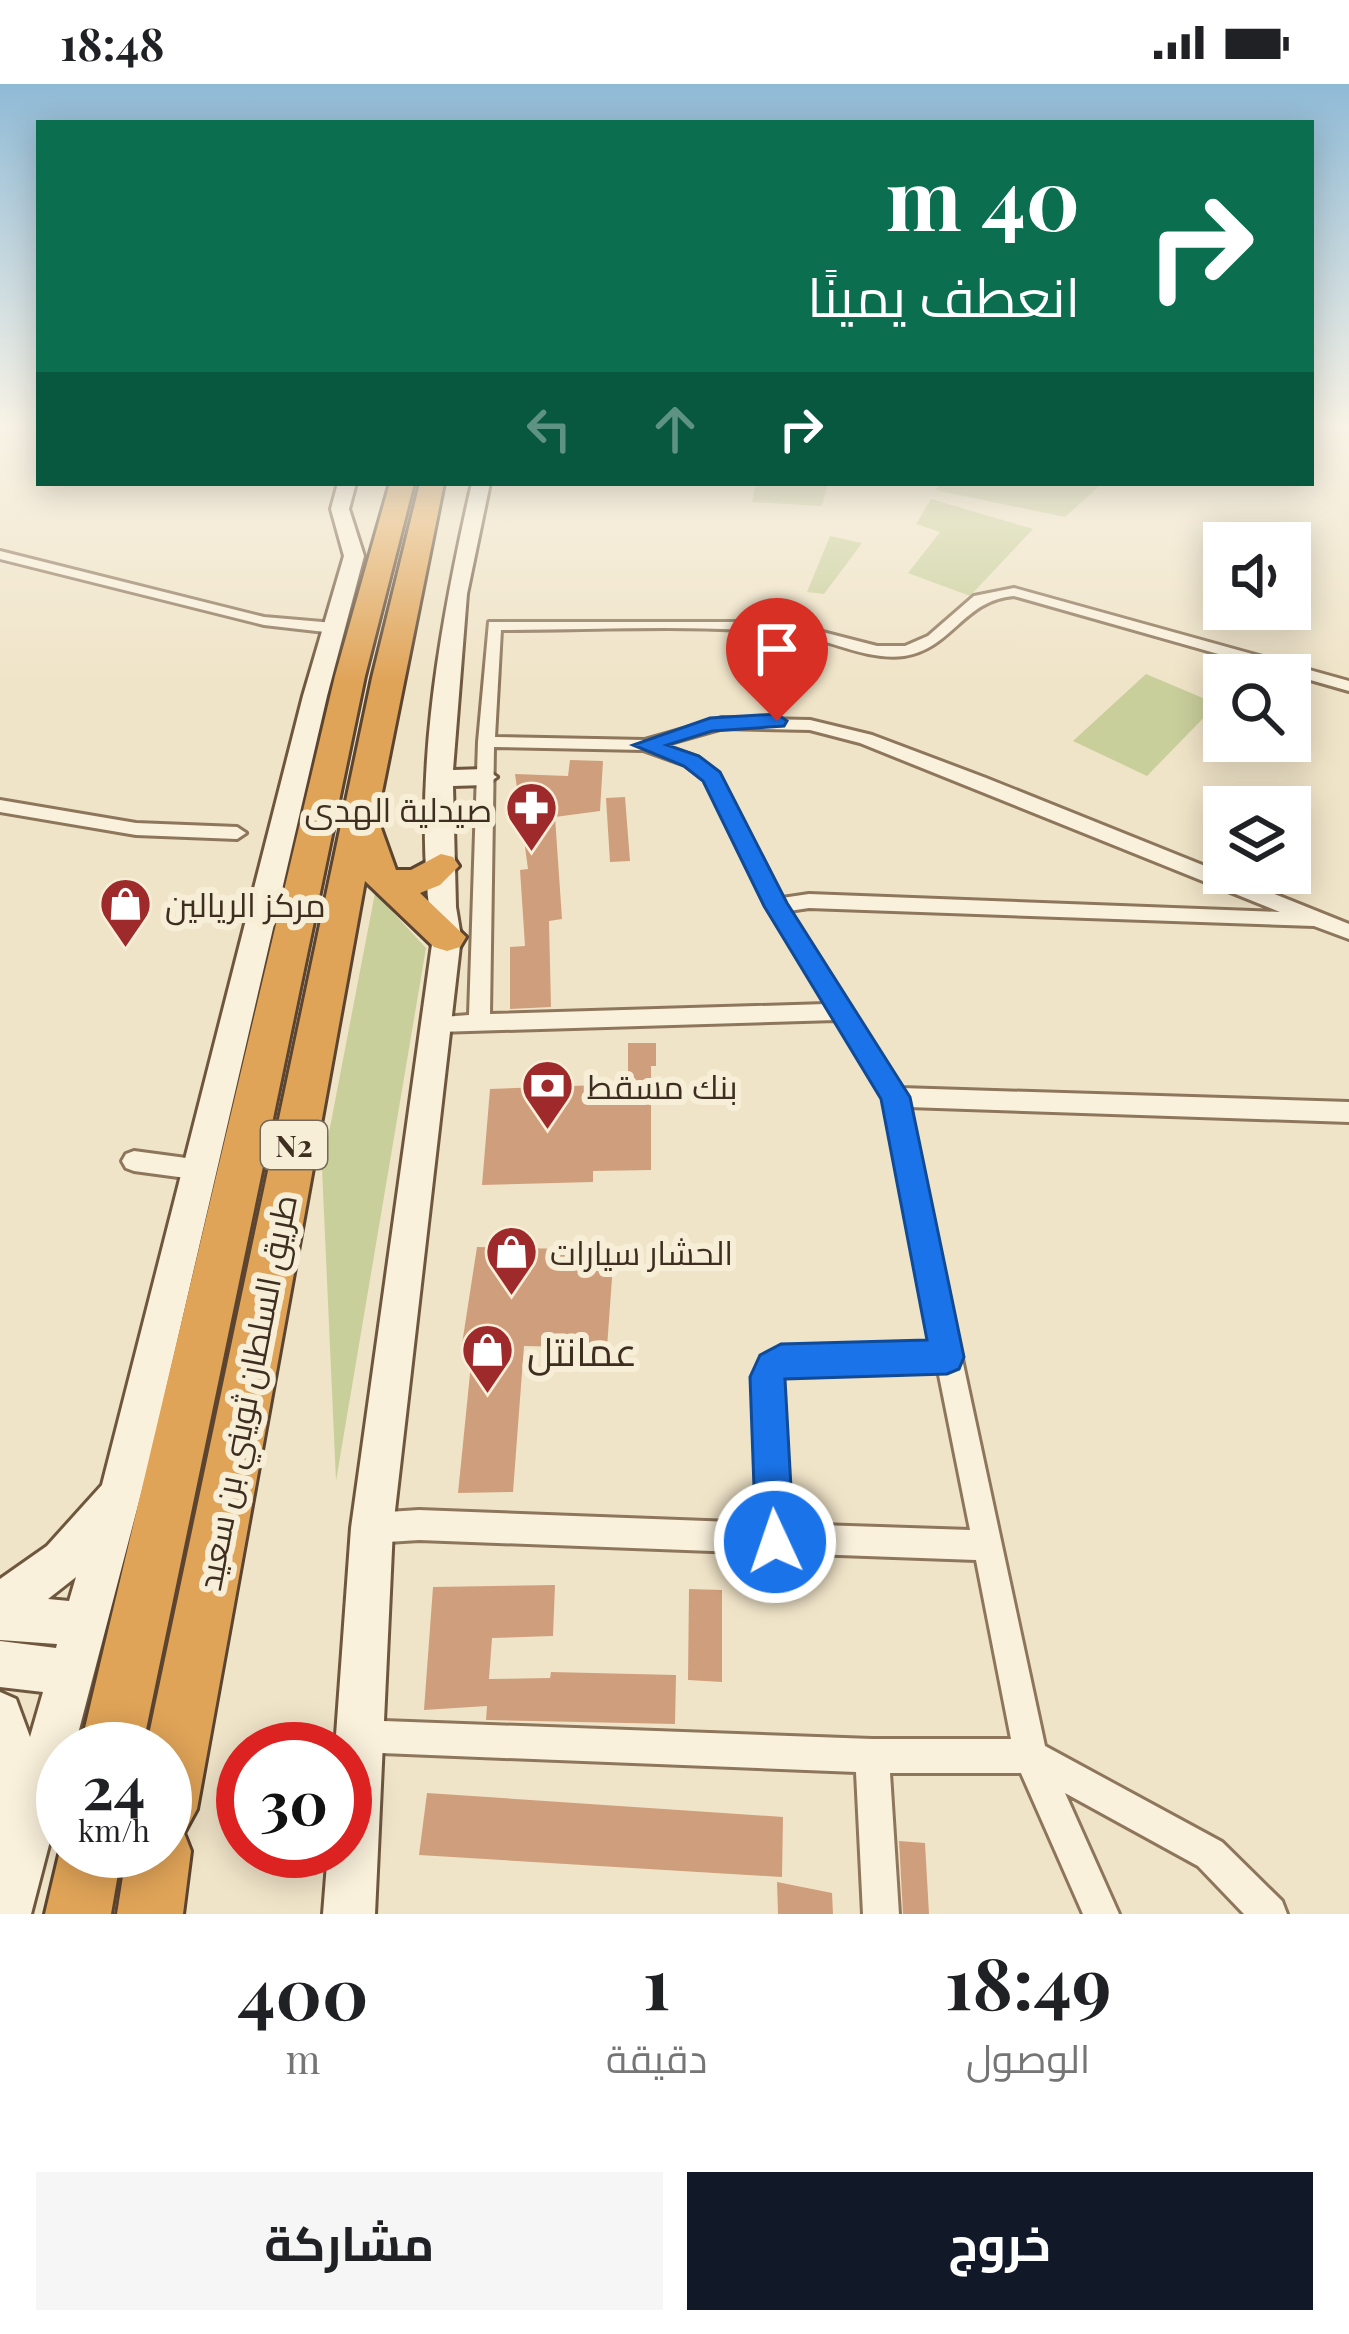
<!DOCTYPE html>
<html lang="ar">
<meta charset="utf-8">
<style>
:root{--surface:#fff;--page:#f6f6f6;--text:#202124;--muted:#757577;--accent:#111827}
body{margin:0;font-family:"Playfair Display",Cairo,serif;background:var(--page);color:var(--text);direction:rtl;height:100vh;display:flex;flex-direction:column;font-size:45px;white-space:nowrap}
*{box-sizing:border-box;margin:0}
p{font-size:39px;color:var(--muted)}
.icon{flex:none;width:66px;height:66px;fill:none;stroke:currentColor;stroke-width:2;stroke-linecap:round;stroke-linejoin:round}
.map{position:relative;height:1830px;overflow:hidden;direction:ltr}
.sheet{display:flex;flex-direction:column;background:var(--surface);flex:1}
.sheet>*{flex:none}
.guide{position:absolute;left:36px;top:36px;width:1278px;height:366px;border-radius:0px;box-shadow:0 6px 30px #0003;direction:rtl;background:#0b6e4f;color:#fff;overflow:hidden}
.tools{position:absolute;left:1203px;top:438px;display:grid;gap:24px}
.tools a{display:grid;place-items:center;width:108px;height:108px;border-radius:0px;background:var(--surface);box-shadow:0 6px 30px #0003;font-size:60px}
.speed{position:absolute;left:36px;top:1638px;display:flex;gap:24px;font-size:60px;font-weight:700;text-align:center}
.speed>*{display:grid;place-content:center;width:156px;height:156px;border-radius:50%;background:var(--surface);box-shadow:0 6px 30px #0003;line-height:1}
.speed small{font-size:30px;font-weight:400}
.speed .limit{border:18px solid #d22;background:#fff;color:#111}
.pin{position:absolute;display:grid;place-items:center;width:102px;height:102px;color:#fff;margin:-123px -51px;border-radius:50% 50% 50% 0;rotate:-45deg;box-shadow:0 0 12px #0007}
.pin .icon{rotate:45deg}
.me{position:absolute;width:132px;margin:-66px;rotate:357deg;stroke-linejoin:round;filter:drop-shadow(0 0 9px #0008)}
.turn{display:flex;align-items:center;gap:42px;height:252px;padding:0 36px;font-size:54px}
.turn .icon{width:156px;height:156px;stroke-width:2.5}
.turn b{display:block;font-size:84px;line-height:102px}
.lanes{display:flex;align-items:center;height:114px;padding:0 36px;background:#0003;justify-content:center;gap:60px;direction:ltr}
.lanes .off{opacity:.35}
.eta{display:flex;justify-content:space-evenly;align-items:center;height:204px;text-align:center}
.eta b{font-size:72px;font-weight:700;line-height:84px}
.action{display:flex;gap:24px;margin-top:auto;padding:24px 36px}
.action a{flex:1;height:138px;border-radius:0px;background:var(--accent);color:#fff;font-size:48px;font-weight:700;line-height:138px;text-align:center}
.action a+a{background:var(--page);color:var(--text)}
.status{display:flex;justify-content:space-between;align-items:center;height:84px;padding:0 60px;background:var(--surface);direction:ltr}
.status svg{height:33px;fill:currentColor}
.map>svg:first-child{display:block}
.green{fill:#c9cf9b}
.building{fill:#cf9f7d}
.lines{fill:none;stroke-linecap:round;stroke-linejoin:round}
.street-casing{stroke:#8d765c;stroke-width:6}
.secondary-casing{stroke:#6f573f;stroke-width:6}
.highway-casing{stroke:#5b4430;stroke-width:6}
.street{fill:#faf1dc;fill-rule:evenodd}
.secondary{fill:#faf1dc;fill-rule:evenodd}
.highway{fill:#e0a458;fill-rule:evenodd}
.route{fill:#1a73e8;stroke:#114b97;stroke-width:3}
.labels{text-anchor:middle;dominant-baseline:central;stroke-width:12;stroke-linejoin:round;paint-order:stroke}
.shield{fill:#f7eed8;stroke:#756857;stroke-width:3}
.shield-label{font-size:30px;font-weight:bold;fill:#3d2e20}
.poi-label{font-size:33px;fill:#3d2e20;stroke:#f7eed8;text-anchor:start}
.street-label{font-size:33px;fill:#3d2e20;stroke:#f7eed8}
.near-poi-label{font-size:39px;fill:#3d2e20;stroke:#f7eed8;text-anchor:start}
</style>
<div class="status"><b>18:48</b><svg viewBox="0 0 49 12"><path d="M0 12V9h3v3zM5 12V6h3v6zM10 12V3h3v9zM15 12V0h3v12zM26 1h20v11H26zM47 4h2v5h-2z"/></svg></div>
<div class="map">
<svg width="1349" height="1830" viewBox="0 0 1349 1830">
<rect width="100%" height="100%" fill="#f0e4c8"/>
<g class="green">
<path d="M756 399H828L822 422 752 418Z"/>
<path d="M942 399H1103L1065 433 935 406Z"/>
<path d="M931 415 1033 445 970 512 908 489 940 448 916 440Z"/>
<path d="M830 452 862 459 824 510 807 508Z"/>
<path d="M1146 590 1217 620 1147 692 1073 657Z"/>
<path d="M375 809 426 864 336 1397 322 1085Z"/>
</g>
<g class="building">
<path d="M570 676 603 677 600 727 555 733 562 835 549 837 551 923 510 925V863L525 862 520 786 528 785 515 690 568 692Z"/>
<path d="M625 713 630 777 610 778 606 714Z"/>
<path d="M628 959H656V982H651V1086L593 1087V1098L482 1101 490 1005 628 1000Z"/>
<path d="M477 1163 614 1166 607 1264 524 1262 513 1408 458 1409 473 1260H462Z"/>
<path d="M555 1501 553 1552 492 1554 489 1595 550 1594 551 1588 676 1591 675 1640 486 1636 487 1622 424 1626 433 1503Z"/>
<path d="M689 1505 722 1506V1598L688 1596Z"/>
<path d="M427 1709 783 1733 782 1793 419 1771Z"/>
<path d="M899 1757 925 1759 929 1830H903Z"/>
<path d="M777 1798 832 1809 833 1830H778Z"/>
</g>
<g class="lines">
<defs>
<g id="street">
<path d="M0 467 264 533 334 539 342 544 334 549 264 541 0 475Z"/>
<path d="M1014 504 1349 597V607L1014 512C963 516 952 565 904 572 864 577 826 553 787 549 692 540 596 546 501 546L495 653 645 656 722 634 810 636 872 651 986 694 1349 840V855L1314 842 809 824 789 827 901 1004 1349 1018V1038L908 1023 1045 1662 1222 1758 1282 1817 1287 1830H1244L1198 1782 1065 1709 1119 1830H1083L1021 1689H890L899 1830H863L856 1688 357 1668 345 1664 341 1652 345 1640 357 1636 872 1655H1011L976 1476 784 1469 775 1473 765 1469 419 1456 372 1459 362 1454 357 1444 362 1434 372 1429 419 1426 759 1439 753 1293 772 1268 781 1264 933 1260 884 1015 836 936 438 948 430 946 427 940 430 934 469 931 478 658 489 538H752L803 543 877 562H905L928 552 974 512ZM723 644 810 646 860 659 1280 828 809 810 782 814 718 689 697 673 663 661ZM494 663 643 666 685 681 705 696 766 822 826 920 490 930ZM938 1286 970 1446 789 1440 781 1298 787 1290Z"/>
<path d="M0 716 136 739 237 743 246 749 237 755 136 751 0 728Z"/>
<path d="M134 1067 201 1076 209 1079 213 1086 209 1093 201 1096 134 1087 126 1084 122 1077 126 1070Z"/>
</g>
<g id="secondary">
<path d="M338 399H356L349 425 364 472 327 612 147 1387 74 1665H63V1707L31 1830H0V1608L16 1615 30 1653 43 1608 0 1603V1557L56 1564 57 1560 0 1556V1495L47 1462 102 1401 303 612 344 472 331 425ZM76 1493 69 1517 48 1515Z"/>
<path d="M472 399H490L467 510 453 686 485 685 497 693 485 701 453 702 456 823 461 853 393 1444 375 1830H323L328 1767H345V1665H335L351 1444 433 853C410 706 439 543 472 399Z"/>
</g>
<g id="highway">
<path d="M390 399H414L365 592 142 1665H80L335 592Z"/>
<path d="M420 399H444L377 733 396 786H411L441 770 453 773 459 782 440 801 420 809 466 853 460 863 447 867 434 863 365 797 197 1725 184 1749 191 1767 183 1830H117L127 1767H165V1665H146L372 594Z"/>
<path d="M63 1754V1767H122L111 1830H45Z"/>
</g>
</defs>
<use href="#street" class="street-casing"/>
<use href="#secondary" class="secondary-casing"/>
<use href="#highway" class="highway-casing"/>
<use href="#street" class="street"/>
<use href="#secondary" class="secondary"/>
<use href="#highway" class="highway"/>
</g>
<linearGradient id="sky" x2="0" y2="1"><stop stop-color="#8fbad6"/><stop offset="0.57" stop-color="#f8f3e6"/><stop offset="1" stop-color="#f8f3e6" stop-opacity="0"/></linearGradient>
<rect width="1349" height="598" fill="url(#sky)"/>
<path class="route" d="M777 630 787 637 784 642 712 647 667 661 699 672 720 688 787 819 910 1013 964 1273 959 1285 947 1290 785 1295 794 1458 789 1471 775 1477 761 1471 756 1458 750 1293 760 1271 781 1260 927 1256 881 1015 764 822 703 697 684 682 633 661 710 634Z"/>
<defs>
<symbol id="pharmacy-pin" viewBox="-11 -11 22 30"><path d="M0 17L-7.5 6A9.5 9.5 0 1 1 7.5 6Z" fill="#9e2a2b" stroke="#f7eed8"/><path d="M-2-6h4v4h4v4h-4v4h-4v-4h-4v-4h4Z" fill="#fff"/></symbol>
<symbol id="shop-pin" viewBox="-11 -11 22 30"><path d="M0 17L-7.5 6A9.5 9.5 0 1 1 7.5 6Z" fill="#9e2a2b" stroke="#f7eed8"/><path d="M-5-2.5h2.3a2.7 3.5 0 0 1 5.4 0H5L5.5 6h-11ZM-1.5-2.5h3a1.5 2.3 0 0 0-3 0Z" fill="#fff"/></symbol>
<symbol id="bank-pin" viewBox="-11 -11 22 30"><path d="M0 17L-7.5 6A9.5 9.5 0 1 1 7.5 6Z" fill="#9e2a2b" stroke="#f7eed8"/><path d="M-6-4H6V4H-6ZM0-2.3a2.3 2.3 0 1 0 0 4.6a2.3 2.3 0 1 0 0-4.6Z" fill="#fff"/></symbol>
</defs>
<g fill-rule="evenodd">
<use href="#pharmacy-pin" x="502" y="694" width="59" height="81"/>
<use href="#shop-pin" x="96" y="790" width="59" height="81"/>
<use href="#bank-pin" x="518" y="972" width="59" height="81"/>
<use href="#shop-pin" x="482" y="1138" width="59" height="81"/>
<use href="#shop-pin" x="458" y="1236" width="59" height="81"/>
</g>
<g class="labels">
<rect class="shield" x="261" y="1037" width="66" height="48" rx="9"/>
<g class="shield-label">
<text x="294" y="1061">N2</text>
</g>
<g class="poi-label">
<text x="492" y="724" text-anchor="end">صيدلية الهدى</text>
<text x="165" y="819">مركز الريالين</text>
<text x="587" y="1001">بنك مسقط</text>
<text x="550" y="1167">الحشار سيارات</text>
</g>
<g class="street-label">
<text transform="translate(245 1308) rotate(-79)">طريق السلطان ثويني بن سعيد</text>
</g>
<g class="near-poi-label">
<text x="527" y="1266">عمانتل</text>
</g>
</g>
</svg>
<div class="tools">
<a><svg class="icon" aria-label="sound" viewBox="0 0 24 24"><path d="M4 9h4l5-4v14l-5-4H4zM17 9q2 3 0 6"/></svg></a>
<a><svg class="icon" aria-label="search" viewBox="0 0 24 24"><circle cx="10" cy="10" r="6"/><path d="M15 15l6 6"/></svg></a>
<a><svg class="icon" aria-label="layers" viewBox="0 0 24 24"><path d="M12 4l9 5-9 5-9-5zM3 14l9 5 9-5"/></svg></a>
</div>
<div class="speed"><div>24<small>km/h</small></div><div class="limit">30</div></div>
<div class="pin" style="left:777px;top:637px;background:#d93025"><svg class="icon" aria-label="arrive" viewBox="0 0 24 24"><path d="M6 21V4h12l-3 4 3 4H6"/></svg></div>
<svg class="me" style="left:775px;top:1458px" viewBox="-20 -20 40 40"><circle r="17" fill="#1a73e8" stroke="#fff" stroke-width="3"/><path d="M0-11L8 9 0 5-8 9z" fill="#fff"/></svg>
<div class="guide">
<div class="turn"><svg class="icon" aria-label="right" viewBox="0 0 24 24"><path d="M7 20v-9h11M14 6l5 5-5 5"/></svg><div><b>40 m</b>انعطف يمينًا</div></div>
<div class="lanes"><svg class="icon off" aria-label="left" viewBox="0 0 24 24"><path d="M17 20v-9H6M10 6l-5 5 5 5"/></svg><svg class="icon off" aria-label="ahead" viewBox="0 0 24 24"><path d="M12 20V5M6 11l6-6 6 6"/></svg><svg class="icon" aria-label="right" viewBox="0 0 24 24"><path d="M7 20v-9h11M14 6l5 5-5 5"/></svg></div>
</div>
</div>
<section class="sheet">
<div class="eta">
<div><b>18:49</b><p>الوصول</p></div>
<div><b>1</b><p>دقيقة</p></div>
<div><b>400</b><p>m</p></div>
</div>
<div class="action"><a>خروج</a><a>مشاركة</a></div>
</section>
